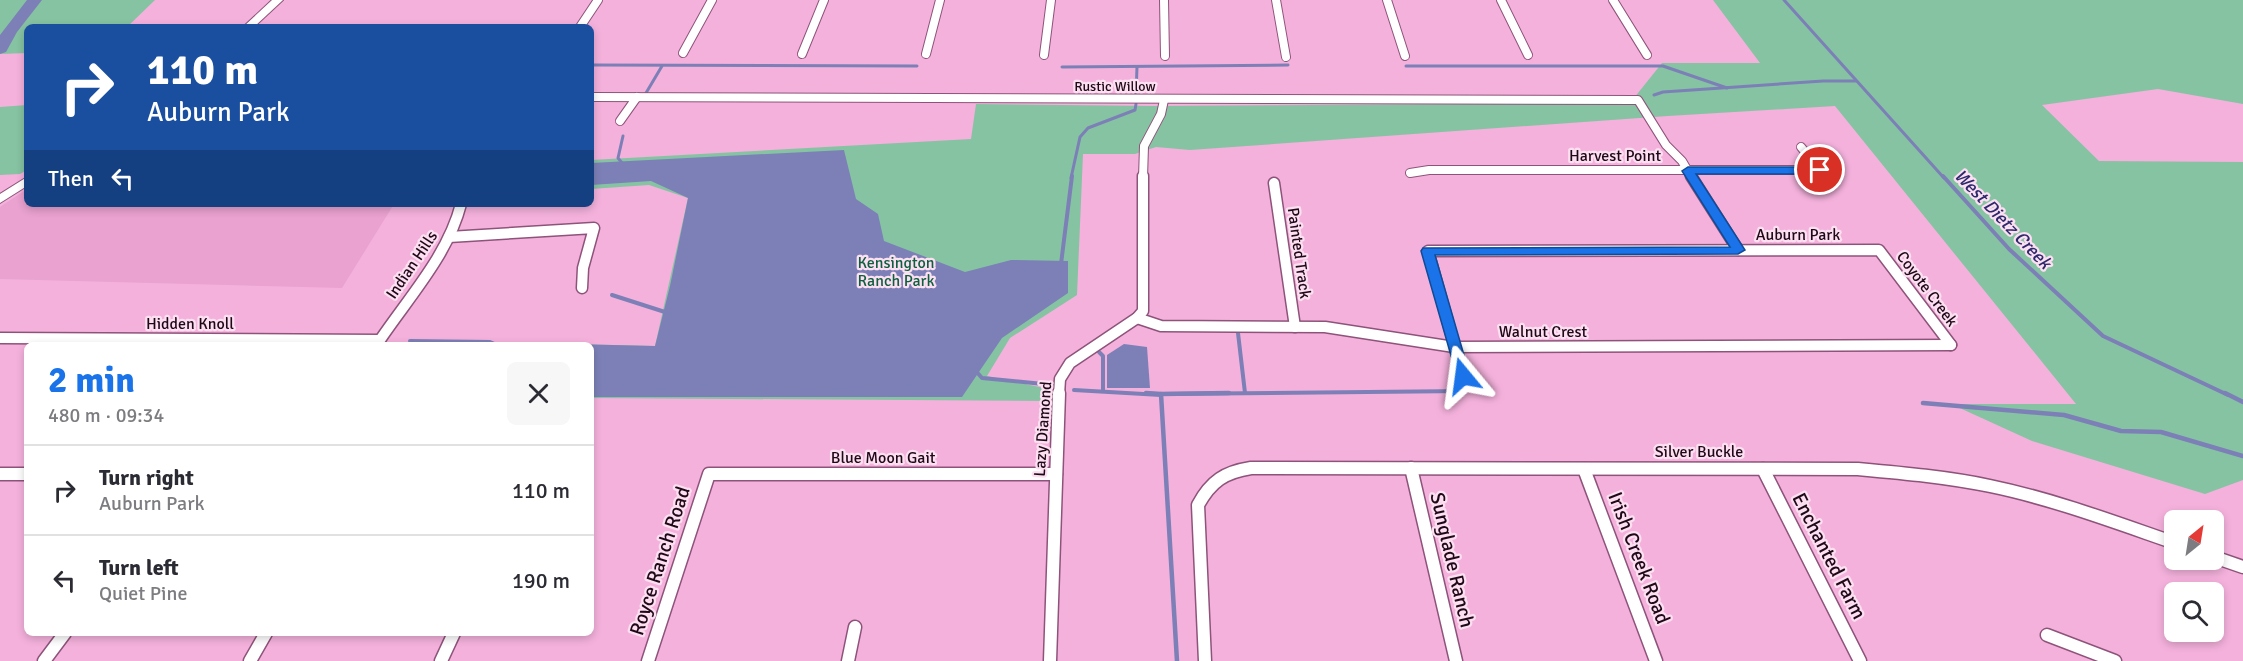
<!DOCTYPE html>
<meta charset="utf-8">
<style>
:root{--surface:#fff;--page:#f7f7f7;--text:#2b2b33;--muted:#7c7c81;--line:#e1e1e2;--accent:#1a73e8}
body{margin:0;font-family:Signika,sans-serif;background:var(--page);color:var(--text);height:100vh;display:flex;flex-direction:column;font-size:22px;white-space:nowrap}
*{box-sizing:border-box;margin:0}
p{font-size:20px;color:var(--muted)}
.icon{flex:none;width:33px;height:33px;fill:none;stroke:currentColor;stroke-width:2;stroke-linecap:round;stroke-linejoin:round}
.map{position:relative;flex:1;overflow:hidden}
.drawer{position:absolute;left:24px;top:342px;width:570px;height:294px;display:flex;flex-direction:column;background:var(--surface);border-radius:9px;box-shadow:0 3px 9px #0003}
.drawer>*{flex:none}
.top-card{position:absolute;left:24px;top:24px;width:570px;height:183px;border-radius:9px;box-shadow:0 3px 9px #0003;background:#1a4fa0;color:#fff;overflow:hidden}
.needle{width:39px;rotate:30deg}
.fabs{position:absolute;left:2164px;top:510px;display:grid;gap:12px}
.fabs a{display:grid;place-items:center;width:60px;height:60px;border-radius:9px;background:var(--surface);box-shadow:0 3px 9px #0003;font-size:30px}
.pin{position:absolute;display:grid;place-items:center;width:51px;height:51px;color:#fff;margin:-26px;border:3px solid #fff;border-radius:50%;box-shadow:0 2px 6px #0007}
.me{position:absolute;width:66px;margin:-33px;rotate:344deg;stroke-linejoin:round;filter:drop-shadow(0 0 4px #0008)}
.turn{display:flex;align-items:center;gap:21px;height:126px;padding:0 24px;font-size:27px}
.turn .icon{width:78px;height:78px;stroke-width:2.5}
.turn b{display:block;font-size:42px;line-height:51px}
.then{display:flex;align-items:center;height:57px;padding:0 24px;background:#0003;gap:12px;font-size:22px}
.round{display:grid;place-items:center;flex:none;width:63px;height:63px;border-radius:9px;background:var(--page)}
.summary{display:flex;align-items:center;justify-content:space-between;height:102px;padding:0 24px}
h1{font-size:36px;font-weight:700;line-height:45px;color:var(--accent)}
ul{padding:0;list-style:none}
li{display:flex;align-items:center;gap:18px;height:90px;padding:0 24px;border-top:2px solid var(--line)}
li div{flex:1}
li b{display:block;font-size:22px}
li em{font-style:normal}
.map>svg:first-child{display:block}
.built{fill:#eaa2d0}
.green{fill:#86c3a3}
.water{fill:#7c80b7}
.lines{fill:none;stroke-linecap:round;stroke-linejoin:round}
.stream-far2{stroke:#7c80b7;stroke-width:3}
.stream-far1{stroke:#7c80b7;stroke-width:4}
.stream{stroke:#7c80b7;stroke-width:4.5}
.river{fill:#7c80b7;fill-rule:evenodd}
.minor-far2-casing{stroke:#8e537a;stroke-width:10}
.minor-far1-casing{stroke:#8e537a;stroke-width:13}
.minor-casing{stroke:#8e537a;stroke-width:15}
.secondary-casing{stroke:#8e537a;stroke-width:2}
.minor-far2{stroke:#fff;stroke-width:8}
.minor-far1{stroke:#fff;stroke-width:10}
.minor{stroke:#fff;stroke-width:12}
.secondary{fill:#fff;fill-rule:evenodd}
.route{fill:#1a73e8;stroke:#114b97;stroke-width:1.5}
.labels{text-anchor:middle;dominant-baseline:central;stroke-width:4.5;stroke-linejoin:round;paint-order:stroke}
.far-street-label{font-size:14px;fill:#1f0818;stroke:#fce0f1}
.street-label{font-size:16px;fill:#1f0818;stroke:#fce0f1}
.park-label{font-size:16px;fill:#0d5f3f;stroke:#fce0f1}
.water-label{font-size:18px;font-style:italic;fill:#2d296d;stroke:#fce0f1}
.near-street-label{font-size:20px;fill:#1f0818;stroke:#fce0f1}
</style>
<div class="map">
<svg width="2243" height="661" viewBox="0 0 2243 661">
<rect width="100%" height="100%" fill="#f4b1dc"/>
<path class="built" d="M27 189V204H394L342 288 0 279V207Z"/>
<g class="green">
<path d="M0 0H155L127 27H27V53L0 54Z"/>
<path d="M1713 0H2243V104L2158 89 2042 105 2099 161 2243 162V480L2205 494 2032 441 1951 404H2076L1835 106 1668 116 1190 150 1156 147 1135 154H1083L1077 295 1010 338 987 376 1049 389V401L591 398V345H489L490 342 655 346 688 198 649 185 591 189V160L971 139 976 104 1153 106 1630 103 1662 63H1760Z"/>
<path d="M27 105V170L20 174 0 175V107Z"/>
</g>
<g class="water">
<path d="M844 150 856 199 878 214 884 241 965 272 1011 260 1068 261V293L1002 338 962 397H591V345H489L490 342 655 346 670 286 688 198 651 181 591 185V163Z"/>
<path d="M1124 344 1147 347 1150 388H1107V355Z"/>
</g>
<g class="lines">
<g class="stream-far2">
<path d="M1784 0 1944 178"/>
<path d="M594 65 917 66"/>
<path d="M1406 66H1663L1727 88"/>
<path d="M1062 67 1288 65"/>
<path d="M646 93 662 66"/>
<path d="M1136 95 1137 67"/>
<path d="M1654 95 1663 92 1823 81H1856"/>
<path d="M622 163 618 158 623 136"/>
<path d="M1071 178 1080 137 1088 128 1135 110 1136 104"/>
</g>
<g class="stream-far1">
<path d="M1943 176 2009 249 2103 336 2228 395"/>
<path d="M1061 264 1072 176"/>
<path d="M612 295 668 313"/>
<path d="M1238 333 1245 393"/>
<path d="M410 341 490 342 497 345"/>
<path d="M1099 352 1103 356V391"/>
<path d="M975 370 982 378 1043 384"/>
<path d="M1074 390 1161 395"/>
<path d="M1161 394 1465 391"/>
</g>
<g class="stream">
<path d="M1146 393 1161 394 1177 661"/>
<path d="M2225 393 2243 402"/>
<path d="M1161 394 1229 393"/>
<path d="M1923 403 2064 415 2121 431 2161 432 2243 456"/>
</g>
<path class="river" d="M27 0H42L17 32 6 52 0 54V35Z"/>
<defs>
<g id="minor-far2">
<path d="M1164 0 1165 56"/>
<path d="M1276 0 1286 57"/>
<path d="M1387 0 1405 56"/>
<path d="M1501 0 1528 55"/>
<path d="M1613 0 1647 55"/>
<path d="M580 27 598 0"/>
<path d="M683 53 712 0"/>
<path d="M802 54 824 0"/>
<path d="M926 54 940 0"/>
<path d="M1044 55 1051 0"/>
<path d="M591 97 1638 100 1666 145 1682 161 1692 178"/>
<path d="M620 121 637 97"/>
<path d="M1801 147 1820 170"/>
<path d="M1410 173 1429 170H1820"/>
<path d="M1143 178 1144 146 1161 114 1164 100"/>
</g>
<g id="minor-far1">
<path d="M1691 176 1738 250"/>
<path d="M1274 183 1295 327"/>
<path d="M449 237 594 228 583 268 582 288"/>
<path d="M1137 318 1161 326 1325 327 1454 347 1951 345"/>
<path d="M0 338 380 340C409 297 448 255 461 204"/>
<path d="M1463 376 1428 251 1879 250 1951 345"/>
<path d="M1059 395 1060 379 1070 363 1137 318 1143 311V176"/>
</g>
<g id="minor">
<path d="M1411 468 1456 661"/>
<path d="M1584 469 1656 661"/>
<path d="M1763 469 1860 661"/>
<path d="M0 474H27"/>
<path d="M2214 557 2243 567"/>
<path d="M2047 635 2115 661"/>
<path d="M44 661 65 633"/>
<path d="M250 661 266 633"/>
<path d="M441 661 454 633"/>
<path d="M648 661 709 474H1056"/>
<path d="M848 661 855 627"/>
<path d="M1050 661 1059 393"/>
<path d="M1205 661 1198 505C1211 481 1225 472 1251 468L1858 469C1902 473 1947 477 1990 486 2053 499 2114 522 2175 543"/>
</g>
<g id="secondary">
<path d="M272 0H283L254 27H243Z"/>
<path d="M27 177V186L0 203V194Z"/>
</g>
</defs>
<use href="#minor-far2" class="minor-far2-casing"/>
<use href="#minor-far1" class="minor-far1-casing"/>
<use href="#minor" class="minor-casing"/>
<use href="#secondary" class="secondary-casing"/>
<use href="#minor-far2" class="minor-far2"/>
<use href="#minor-far1" class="minor-far1"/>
<use href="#minor" class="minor"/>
<use href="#secondary" class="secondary"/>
</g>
<path class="route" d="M1688 167H1820L1826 170 1820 174H1696L1745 250 1738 254 1435 255 1470 376 1468 380H1458L1421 251 1423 248 1730 247 1682 171Z"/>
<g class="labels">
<g class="far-street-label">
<text x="1115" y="86">Rustic Willow</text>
</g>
<g class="street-label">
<text x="1615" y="156">Harvest Point</text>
<text x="1798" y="235">Auburn Park</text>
<text transform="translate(1299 253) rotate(82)">Painted Track</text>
<text transform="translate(412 265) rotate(-56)">Indian Hills</text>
<text transform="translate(1927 289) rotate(53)">Coyote Creek</text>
<text x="190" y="324">Hidden Knoll</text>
<text x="1543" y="332">Walnut Crest</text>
<text transform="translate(1043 429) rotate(-86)">Lazy Diamond</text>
<text x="1699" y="452">Silver Buckle</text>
<text x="883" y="458">Blue Moon Gait</text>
</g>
<g class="park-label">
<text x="896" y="263">Kensington<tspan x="896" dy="18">Ranch Park</tspan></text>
</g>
<g class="water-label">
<text transform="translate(2003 219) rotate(46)">West Dietz Creek</text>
</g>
<g class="near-street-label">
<text transform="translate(1829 556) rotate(63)">Enchanted Farm</text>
<text transform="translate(1639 558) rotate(69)">Irish Creek Road</text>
<text transform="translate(1452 560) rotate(77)">Sunglade Ranch</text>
<text transform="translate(660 561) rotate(-72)">Royce Ranch Road</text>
</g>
</g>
</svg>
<div class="fabs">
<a><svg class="needle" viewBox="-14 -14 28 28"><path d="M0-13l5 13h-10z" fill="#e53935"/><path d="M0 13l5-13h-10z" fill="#7c7c81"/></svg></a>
<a><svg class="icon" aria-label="search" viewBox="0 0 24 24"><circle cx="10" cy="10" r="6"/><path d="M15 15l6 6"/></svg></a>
</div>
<div class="pin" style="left:1820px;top:170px;background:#d93025"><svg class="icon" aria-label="arrive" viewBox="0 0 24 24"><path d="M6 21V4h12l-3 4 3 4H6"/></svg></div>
<svg class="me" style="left:1463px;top:376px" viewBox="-20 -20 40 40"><path d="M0-17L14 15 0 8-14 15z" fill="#1a73e8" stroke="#fff" stroke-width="4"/></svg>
<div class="top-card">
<div class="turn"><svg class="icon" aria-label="right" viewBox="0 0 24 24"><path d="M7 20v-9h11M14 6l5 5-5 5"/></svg><div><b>110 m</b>Auburn Park</div></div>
<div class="then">Then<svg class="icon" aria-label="left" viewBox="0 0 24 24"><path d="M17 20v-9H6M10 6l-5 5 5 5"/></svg></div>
</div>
<section class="drawer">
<div class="summary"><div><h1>2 min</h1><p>480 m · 09:34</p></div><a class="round"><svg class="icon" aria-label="close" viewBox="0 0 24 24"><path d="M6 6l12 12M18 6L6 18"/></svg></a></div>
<ul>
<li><svg class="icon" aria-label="right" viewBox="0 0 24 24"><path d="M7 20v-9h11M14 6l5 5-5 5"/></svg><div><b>Turn right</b><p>Auburn Park</p></div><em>110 m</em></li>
<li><svg class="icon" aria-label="left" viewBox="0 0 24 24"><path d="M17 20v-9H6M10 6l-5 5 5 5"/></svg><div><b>Turn left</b><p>Quiet Pine</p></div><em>190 m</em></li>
</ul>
</section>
</div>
